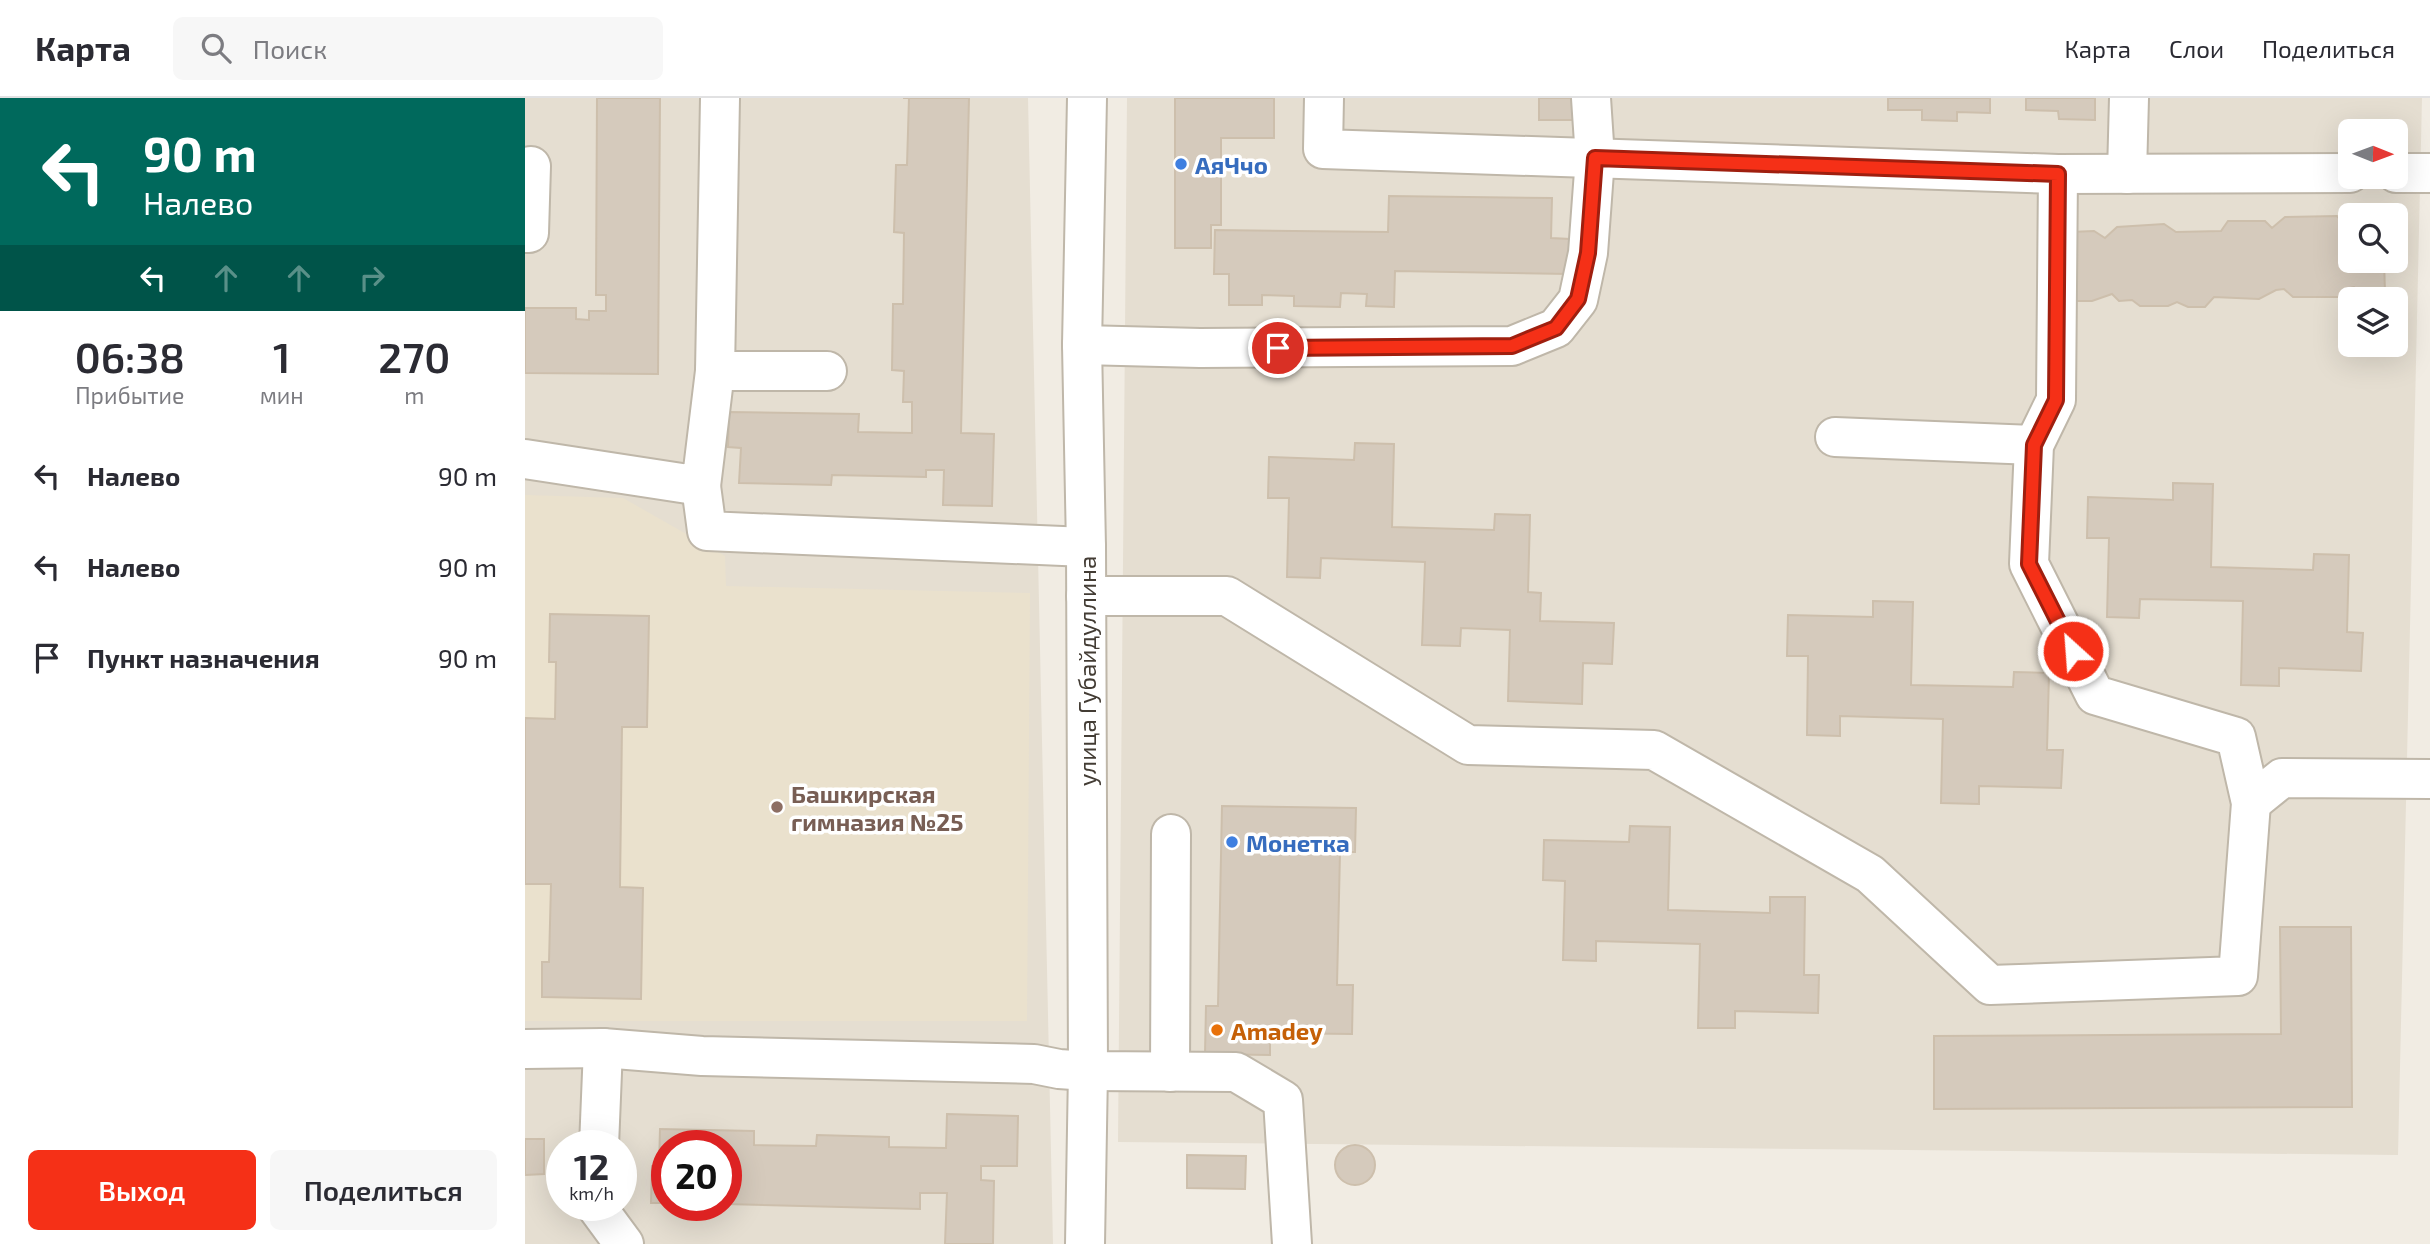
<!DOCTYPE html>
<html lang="ru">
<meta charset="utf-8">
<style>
:root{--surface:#fff;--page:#f7f7f7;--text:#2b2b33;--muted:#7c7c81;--line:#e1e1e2;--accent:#f53017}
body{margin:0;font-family:"Exo 2",sans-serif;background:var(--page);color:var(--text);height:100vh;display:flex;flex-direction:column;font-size:26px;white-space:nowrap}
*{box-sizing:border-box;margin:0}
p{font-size:23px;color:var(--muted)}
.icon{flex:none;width:38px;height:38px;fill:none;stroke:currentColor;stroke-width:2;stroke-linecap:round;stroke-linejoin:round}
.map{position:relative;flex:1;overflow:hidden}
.side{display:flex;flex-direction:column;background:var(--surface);width:525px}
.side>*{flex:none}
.banner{background:#00695c;color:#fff;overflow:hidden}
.needle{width:46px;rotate:91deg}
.buttons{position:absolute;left:1813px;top:21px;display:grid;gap:14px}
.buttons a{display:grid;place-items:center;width:70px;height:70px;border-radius:10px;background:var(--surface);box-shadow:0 7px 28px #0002;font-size:35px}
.speed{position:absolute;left:21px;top:1032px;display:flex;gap:14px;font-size:35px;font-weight:700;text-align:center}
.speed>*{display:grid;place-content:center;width:91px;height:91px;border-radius:50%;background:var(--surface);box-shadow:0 7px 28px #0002;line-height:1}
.speed small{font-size:18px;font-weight:400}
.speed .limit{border:10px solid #d22;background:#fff;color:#111}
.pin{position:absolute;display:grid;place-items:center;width:60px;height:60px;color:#fff;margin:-30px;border:4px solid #fff;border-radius:50%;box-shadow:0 2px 7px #0007}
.me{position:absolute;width:77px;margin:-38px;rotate:334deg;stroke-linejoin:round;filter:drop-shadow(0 0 5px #0008)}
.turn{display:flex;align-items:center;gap:24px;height:147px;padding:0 28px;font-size:32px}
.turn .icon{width:91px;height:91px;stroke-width:2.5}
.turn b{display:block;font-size:49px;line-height:60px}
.lanes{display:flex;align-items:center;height:66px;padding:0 28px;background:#0003;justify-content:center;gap:35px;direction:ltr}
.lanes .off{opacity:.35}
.eta{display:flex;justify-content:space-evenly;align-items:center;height:119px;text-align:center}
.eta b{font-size:42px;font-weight:600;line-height:49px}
.primary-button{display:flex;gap:14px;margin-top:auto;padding:14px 28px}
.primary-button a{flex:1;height:80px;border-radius:10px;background:var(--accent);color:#fff;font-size:28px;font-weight:600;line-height:80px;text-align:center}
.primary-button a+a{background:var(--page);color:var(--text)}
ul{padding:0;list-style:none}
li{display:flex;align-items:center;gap:21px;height:91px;padding:0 28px}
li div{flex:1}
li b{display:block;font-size:26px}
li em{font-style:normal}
header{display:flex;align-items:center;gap:42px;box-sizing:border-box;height:98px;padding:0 35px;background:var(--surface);border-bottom:2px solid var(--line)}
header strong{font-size:33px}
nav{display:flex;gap:38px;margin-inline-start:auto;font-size:24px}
.search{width:490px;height:63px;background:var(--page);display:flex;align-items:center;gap:18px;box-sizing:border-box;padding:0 24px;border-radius:10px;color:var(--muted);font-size:26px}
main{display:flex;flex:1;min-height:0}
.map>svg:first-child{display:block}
.residential{fill:#e5ded1;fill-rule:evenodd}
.education{fill:#eae1cd}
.building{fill:#d5cabc;stroke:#cdbfac;stroke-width:2}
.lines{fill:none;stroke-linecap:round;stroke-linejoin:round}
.minor-casing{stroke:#bfb7a9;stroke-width:42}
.minor{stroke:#fff;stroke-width:38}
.route-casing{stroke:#9f1f0f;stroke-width:18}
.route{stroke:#f53017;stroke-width:12}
.shop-dot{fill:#3f7fe0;stroke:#fff;stroke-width:2.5}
.education-dot{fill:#8d6e63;stroke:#fff;stroke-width:2.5}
.food-dot{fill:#e8710a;stroke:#fff;stroke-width:2.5}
.labels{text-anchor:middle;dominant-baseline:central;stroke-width:7;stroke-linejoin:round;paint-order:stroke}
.shop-label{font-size:24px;font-weight:bold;fill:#366cbe;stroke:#fff;text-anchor:start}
.street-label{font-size:24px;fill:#433c34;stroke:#fff}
.education-label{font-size:24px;font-weight:bold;fill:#785e54;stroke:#fff;text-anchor:start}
.food-label{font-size:24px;font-weight:bold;fill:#c56008;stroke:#fff;text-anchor:start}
</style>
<header>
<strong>Карта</strong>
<div class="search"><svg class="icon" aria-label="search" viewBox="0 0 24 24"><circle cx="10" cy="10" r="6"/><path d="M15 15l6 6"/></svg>Поиск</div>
<nav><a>Карта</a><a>Слои</a><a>Поделиться</a></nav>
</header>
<main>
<section class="side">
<div class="banner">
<div class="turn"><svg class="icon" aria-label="left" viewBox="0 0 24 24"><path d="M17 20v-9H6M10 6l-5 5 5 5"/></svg><div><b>90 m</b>Налево</div></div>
<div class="lanes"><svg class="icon" aria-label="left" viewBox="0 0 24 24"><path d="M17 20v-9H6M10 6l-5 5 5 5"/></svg><svg class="icon off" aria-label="ahead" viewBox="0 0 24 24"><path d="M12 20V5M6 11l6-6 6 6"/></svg><svg class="icon off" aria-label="ahead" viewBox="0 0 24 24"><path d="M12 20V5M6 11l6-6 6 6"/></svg><svg class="icon off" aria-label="right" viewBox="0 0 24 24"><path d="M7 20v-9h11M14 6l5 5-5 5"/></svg></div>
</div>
<div class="eta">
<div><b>06:38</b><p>Прибытие</p></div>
<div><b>1</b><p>мин</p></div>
<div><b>270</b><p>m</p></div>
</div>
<ul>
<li><svg class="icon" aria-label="left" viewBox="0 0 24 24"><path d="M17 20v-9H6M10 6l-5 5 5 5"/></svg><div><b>Налево</b></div><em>90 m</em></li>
<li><svg class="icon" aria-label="left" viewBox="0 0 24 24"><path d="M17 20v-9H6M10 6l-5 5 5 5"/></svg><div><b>Налево</b></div><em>90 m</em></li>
<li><svg class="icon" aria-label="arrive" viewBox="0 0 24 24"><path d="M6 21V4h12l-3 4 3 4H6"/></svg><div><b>Пункт назначения</b></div><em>90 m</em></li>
</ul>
<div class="primary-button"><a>Выход</a><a>Поделиться</a></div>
</section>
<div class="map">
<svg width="1905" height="1146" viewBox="0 0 1905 1146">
<rect width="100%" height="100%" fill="#f1ece3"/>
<g class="residential">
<path d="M0 0H503L528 1146H0ZM37 1048H96V1108H37ZM142 1048H201V1108H142Z"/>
<path d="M602 0H1897L1873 1057 593 1044ZM1825 33H1871V79H1825ZM1825 117H1871V163H1825ZM1825 201H1871V247H1825Z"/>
</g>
<path class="education" d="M0 397 98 400 200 458 201 488 505 495 502 923H0Z"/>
<g class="building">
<path d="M72 0H135L133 276 0 275V210H51V221L64 222V213H81V197H71Z"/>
<path d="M378 0H444L436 335 469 336 467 408 418 407 419 372H401V379L307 377 306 387 214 385 216 350 203 349 204 314 334 316 333 334 387 335V304H378L379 273 367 272 368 206H378L379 135 369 134 371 67H382L384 0Z"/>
<path d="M650 0H749V40H696V127H686V150H650Z"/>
<path d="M1014 0H1049L1048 22H1014Z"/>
<path d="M1363 0H1465V15L1432 14V23L1397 22V12H1363Z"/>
<path d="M1501 0H1570V22L1534 21 1533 13 1501 12Z"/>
<path d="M864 98 1027 100 1026 140 1045 141 1044 176 870 173 869 209 841 208 842 196 816 195 815 209 769 208V198L737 197V207H704V176H689L690 132 863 134Z"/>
<path d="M1812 118 1822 131 1825 129V163H1859L1860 194H1835L1829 189 1821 191 1815 199H1768L1759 191 1751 192 1734 201 1689 199 1680 209H1663L1652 204 1643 208H1615L1607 202 1594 203 1587 196 1567 203H1547L1546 134 1569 133 1580 140 1592 129 1639 126 1651 134 1696 133 1703 123H1740L1747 130 1760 119Z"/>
<path d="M830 345 869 346 867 429 969 432 970 416 1005 417 1003 494 1016 495 1015 523 1089 525 1087 566 1058 565 1057 606 983 603 985 532 936 530 935 548 897 547 900 464 796 460 795 480 762 479 764 400H743L744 359 829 362Z"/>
<path d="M1648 385 1688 386 1686 469 1788 472 1789 456 1824 457 1822 534 1838 535 1836 573 1754 570V588L1716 587 1718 503 1615 501 1614 520 1582 519 1584 440H1562L1563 399 1648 402Z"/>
<path d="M1348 503 1388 504 1386 587 1488 589 1489 574 1524 575 1522 652H1538L1536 690 1454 688V706L1416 705 1418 621 1315 618V638L1282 637 1283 558H1262L1263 517 1348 519Z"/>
<path d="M25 516 124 518 122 629H97L95 789 118 790 116 901 17 899V864H24L26 786H0V620L30 621 31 564H24Z"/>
<path d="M697 708 831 710 830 754H815L812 887H828L827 936 745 935V957L680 956 681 908H693Z"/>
<path d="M1105 728 1145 729 1143 812 1245 815V799H1280L1279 877H1294L1293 915 1210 913V930H1173L1175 846 1071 843V863L1038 862 1040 783 1018 782 1019 742 1104 744Z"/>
<path d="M1755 829H1826L1827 1009 1409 1011V938L1756 936Z"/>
<path d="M422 1016 493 1018 492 1068H456V1082L469 1083 468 1146H420L422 1095H395V1111L201 1106V1048H142V1105H126L127 1068H134L135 1031 229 1033V1047L291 1048 292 1037 364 1039V1049L421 1050Z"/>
<path d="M0 1041H19V1076L0 1077Z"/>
<circle cx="830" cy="1067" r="20"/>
<path d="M662 1057 721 1058 720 1091 662 1090Z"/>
</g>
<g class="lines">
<defs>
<g id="minor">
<path d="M0 69 6 68 4 135H0"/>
<path d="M1871 75H1905"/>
<path d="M1533 76 1825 75"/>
<path d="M1602 76 1604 0"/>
<path d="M557 247 675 250 987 248 1031 230 1053 202 1063 155 1070 60 1066 0"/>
<path d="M190 273 195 0"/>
<path d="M1310 339 1509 347"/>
<path d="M0 361 176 388 190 273H302"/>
<path d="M176 388 182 433 561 449"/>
<path d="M561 498H702L943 647 1129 652 1345 776 1465 887 1713 878 1726 705 1711 639 1570 597 1504 466 1509 347 1531 302 1533 76 798 51 799 0"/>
<path d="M1726 705 1757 680 1905 681"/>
<path d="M0 951 78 950 177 958 509 966 534 971 563 973 711 974 758 1002 767 1146"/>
<path d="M645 974 646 736"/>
<path d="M74 1048 78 950"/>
<path d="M71 1108 99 1146"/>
<path d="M560 1146 563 973 561 449 557 247 562 0"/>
</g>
</defs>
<use href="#minor" class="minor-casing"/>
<use href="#minor" class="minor"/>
</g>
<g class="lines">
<defs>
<path id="route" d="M753 250 987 248 1031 230 1053 201 1063 155 1070 60 1533 76 1531 302 1509 347 1504 466 1548 553"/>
</defs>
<use href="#route" class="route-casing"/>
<use href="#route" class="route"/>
</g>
<g class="shop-dot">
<circle cx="656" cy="66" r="7"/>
<circle cx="707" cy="744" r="7"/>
</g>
<circle class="education-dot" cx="252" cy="709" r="7"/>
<circle class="food-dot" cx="692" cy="932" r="7"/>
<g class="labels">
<g class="shop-label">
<text x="670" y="66">АяЧчо</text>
<text x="721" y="744">Монетка</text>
</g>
<g class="street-label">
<text transform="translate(561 573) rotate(-90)">улица Губайдуллина</text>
</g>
<g class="education-label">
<text x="266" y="695">Башкирская<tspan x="266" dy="28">гимназия №25</tspan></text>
</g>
<g class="food-label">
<text x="706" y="932">Amadey</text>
</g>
</g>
</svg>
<div class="buttons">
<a><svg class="needle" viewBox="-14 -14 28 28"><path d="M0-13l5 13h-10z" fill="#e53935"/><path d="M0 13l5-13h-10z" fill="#7c7c81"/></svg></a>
<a><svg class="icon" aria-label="search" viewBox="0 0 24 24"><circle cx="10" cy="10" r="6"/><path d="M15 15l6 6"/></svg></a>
<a><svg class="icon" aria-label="layers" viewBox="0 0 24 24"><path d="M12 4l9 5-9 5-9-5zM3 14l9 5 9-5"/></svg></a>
</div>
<div class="speed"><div>12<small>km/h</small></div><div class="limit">20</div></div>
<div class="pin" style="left:753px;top:250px;background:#d93025"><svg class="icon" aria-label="arrive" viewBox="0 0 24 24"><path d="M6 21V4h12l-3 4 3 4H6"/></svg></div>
<svg class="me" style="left:1548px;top:553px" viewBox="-20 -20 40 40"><circle r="17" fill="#f53017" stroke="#fff" stroke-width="3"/><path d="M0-11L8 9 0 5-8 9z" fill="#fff"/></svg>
</div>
</main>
